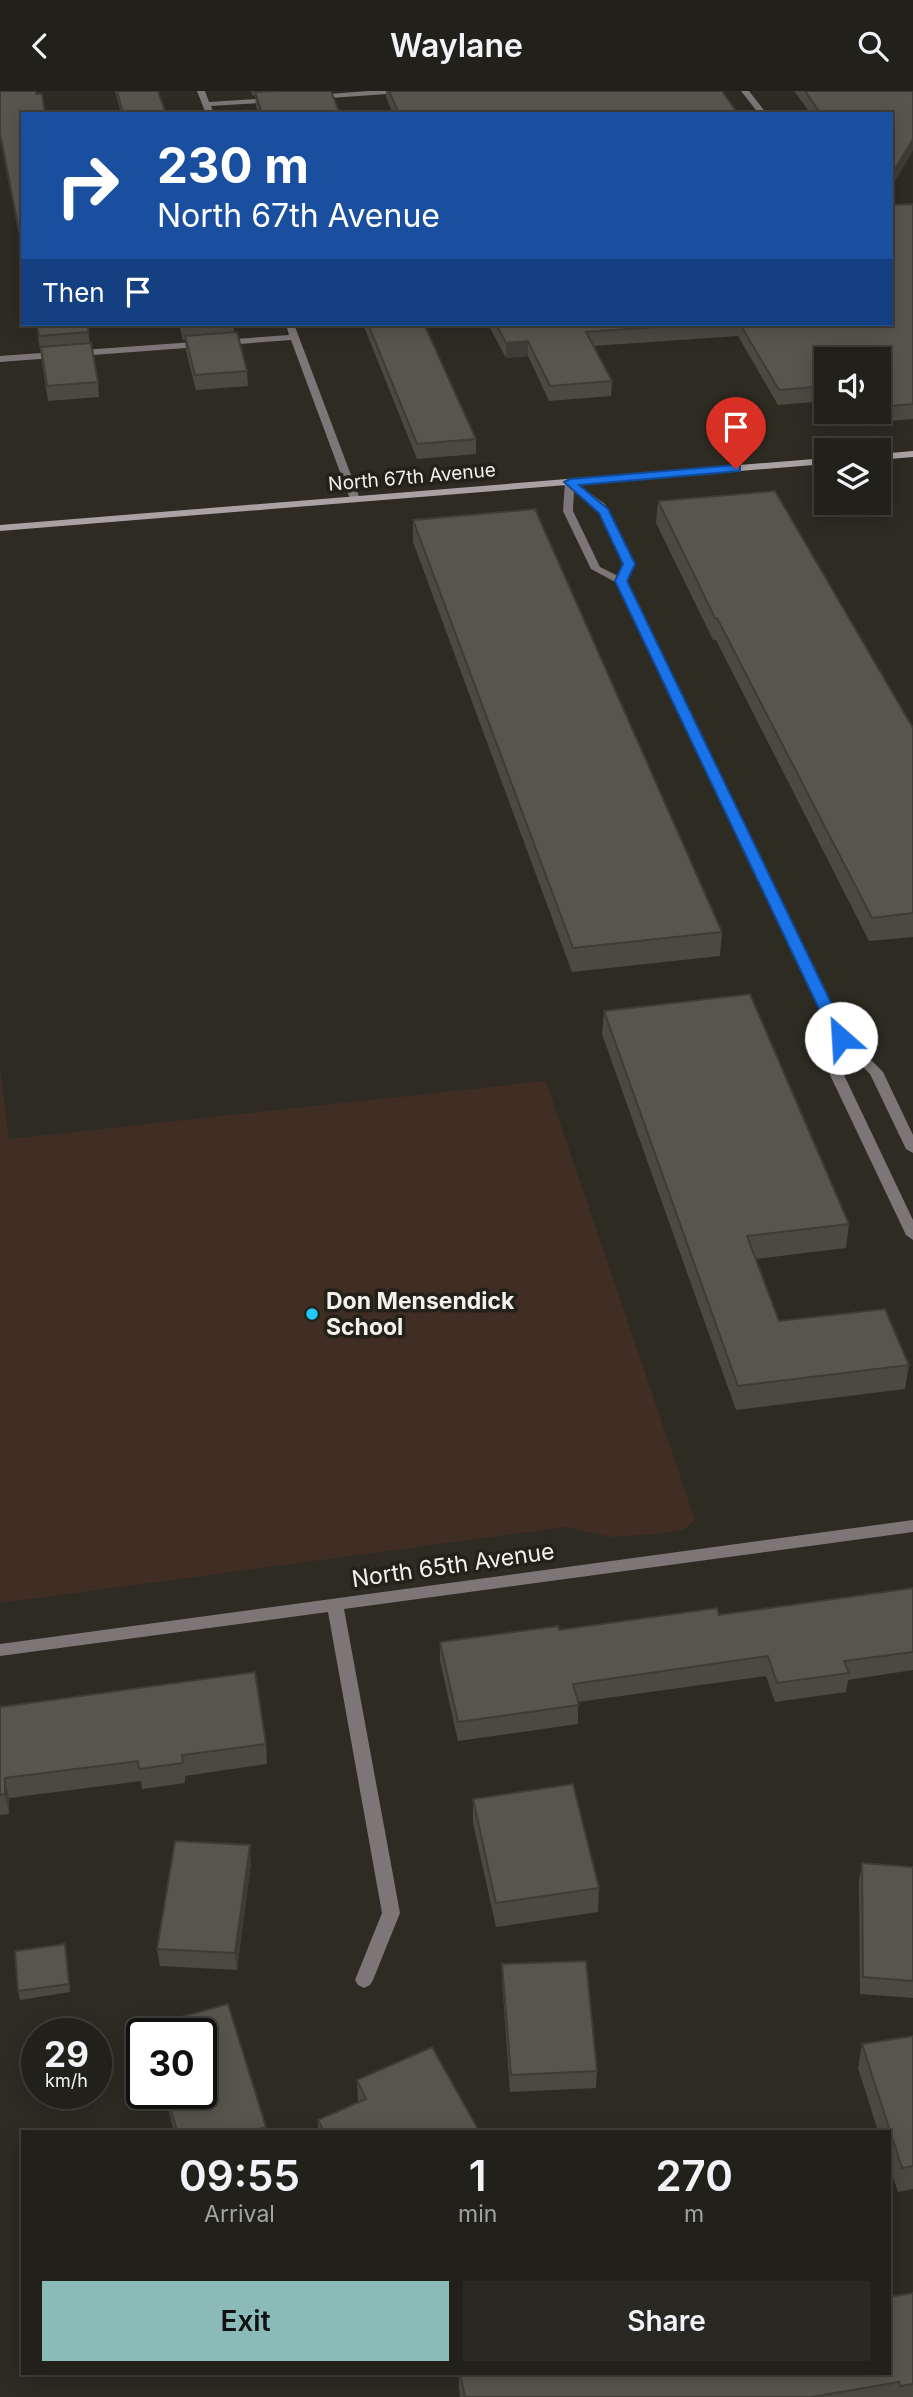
<!DOCTYPE html>
<style>
:root{--surface:#22201a;--page:#2a2823;--text:#f1f3f6;--muted:#a2a3a2;--line:#3f3e39;--accent:#8bbbb9}
body{margin:0;font-family:Inter,sans-serif;background:var(--page);color:var(--text);height:100vh;display:flex;flex-direction:column;font-size:26px;white-space:nowrap}
*{box-sizing:border-box;margin:0}
p{font-size:23px;color:var(--muted)}
.icon{flex:none;width:38px;height:38px;fill:none;stroke:currentColor;stroke-width:2;stroke-linecap:round;stroke-linejoin:round}
.map{position:relative;flex:1;overflow:hidden}
.details{position:absolute;left:21px;top:2039px;width:870px;height:245px;display:flex;flex-direction:column;background:var(--surface);border-radius:0px;box-shadow:0 4px 18px #0003,0 0 0 2px var(--line)}
.details>*{flex:none}
.guide{position:absolute;left:21px;top:21px;width:872px;height:214px;border-radius:0px;box-shadow:0 4px 18px #0003,0 0 0 2px var(--line);background:#1a4fa0;color:#fff;overflow:hidden}
.fabs{position:absolute;left:814px;top:256px;display:grid;gap:14px}
.fabs a{display:grid;place-items:center;width:77px;height:77px;border-radius:0px;background:var(--surface);box-shadow:0 4px 18px #0003,0 0 0 2px var(--line);font-size:35px}
.speed{position:absolute;left:21px;top:1927px;display:flex;gap:14px;font-size:35px;font-weight:700;text-align:center}
.speed>*{display:grid;place-content:center;width:91px;height:91px;border-radius:50%;background:var(--surface);box-shadow:0 4px 18px #0003,0 0 0 2px var(--line);line-height:1}
.speed small{font-size:18px;font-weight:400}
.speed .limit{border:4px solid #111;border-radius:10px;background:#fff;color:#111}
.pin{position:absolute;display:grid;place-items:center;width:60px;height:60px;color:#fff;margin:-72px -30px;border-radius:50% 50% 50% 0;rotate:-45deg;box-shadow:0 0 7px #0007}
.pin .icon{rotate:45deg}
.me{position:absolute;width:77px;margin:-38px;rotate:334deg;stroke-linejoin:round;filter:drop-shadow(0 0 5px #0008)}
.turn{display:flex;align-items:center;gap:24px;height:147px;padding:0 21px;font-size:32px}
.turn .icon{width:91px;height:91px;stroke-width:2.5}
.turn b{display:block;font-size:49px;line-height:60px}
.then{display:flex;align-items:center;height:66px;padding:0 21px;background:#0003;gap:14px;font-size:26px}
.eta{display:flex;justify-content:space-evenly;align-items:center;height:119px;text-align:center}
.eta b{font-size:42px;font-weight:600;line-height:49px}
.cta{display:flex;gap:14px;margin-top:auto;padding:14px 21px}
.cta a{flex:1;height:80px;border-radius:0px;background:var(--accent);color:#111;font-size:28px;font-weight:600;line-height:80px;text-align:center}
.cta a+a{background:var(--page);color:var(--text)}
header{display:flex;justify-content:space-between;align-items:center;height:91px;padding:0 21px;background:var(--surface);font-size:32px;font-weight:600}
.map>svg:first-child{display:block}
.education{fill:#402e25}
.lines{fill:none;stroke-linecap:round;stroke-linejoin:round}
.street{fill:#7c7677;fill-rule:evenodd}
.secondary{fill:#aaa1a3;fill-rule:evenodd}
.wall{fill:#4c4941}
.shaded-wall{fill:#3e3c35}
.building{fill:#58554c;stroke:#3e3c35;stroke-width:2}
.route{fill:#1a73e8;stroke:#114b97;stroke-width:2}
.poi-dot{fill:#1fc9fd;stroke:#242119;stroke-width:2.5}
.labels{text-anchor:middle;dominant-baseline:central;stroke-width:7;stroke-linejoin:round;paint-order:stroke}
.far-street-label{font-size:19px;fill:#f3f1ec;stroke:#242119}
.poi-label{font-size:23px;font-weight:bold;fill:#f3f1ec;stroke:#242119;text-anchor:start}
.street-label{font-size:23px;fill:#f3f1ec;stroke:#242119}
</style>
<header><svg class="icon" aria-label="back" viewBox="0 0 24 24"><path d="M15 5l-7 7 7 7"/></svg>Waylane<svg class="icon" aria-label="search" viewBox="0 0 24 24"><circle cx="10" cy="10" r="6"/><path d="M15 15l6 6"/></svg></header>
<div class="map">
<svg width="913" height="2306" viewBox="0 0 913 2306">
<rect width="100%" height="100%" fill="#2e2b23"/>
<path class="education" d="M0 976 9 1048 546 990 695 1429 683 1439 658 1443 611 1446 566 1436 0 1512Z"/>
<g class="lines">
<g class="street">
<path d="M197 0H205L209 11 274 7 278 9 274 11 211 15 214 23H206Z"/>
<path d="M368 0H405L401 2 316 8 312 6 316 4Z"/>
<path d="M741 0H749L767 23H759Z"/>
<path d="M286 233H294L360 408 359 410 350 408 291 249 0 271V265L289 244Z"/>
<path d="M570 388 605 413 634 473 626 490 847 945 883 981 913 1044V1062L906 1058 870 983 846 959 844 984 913 1129V1149L906 1144 830 984 835 947 617 492 591 478 563 420 565 391ZM574 399 597 417 624 473 618 485 600 476 573 420Z"/>
<path d="M913 1429V1441L344 1518 400 1822 373 1889 370 1894 364 1897 358 1894 355 1889 382 1822 328 1521 0 1565V1553Z"/>
</g>
<g class="secondary">
<path d="M913 360V366L878 369V363Z"/>
<path d="M826 367V373L0 440V434Z"/>
</g>
</g>
<g class="wall">
<path d="M0 0 23 23V151L22 149H20L0 48Z"/>
<path d="M115 0H158L166 23H121Z"/>
<path d="M251 0H331L340 23H258L256 15 255 4 253 5Z"/>
<path d="M386 0H722L738 23H393L386 6Z"/>
<path d="M794 0H913V59L891 97V23H811Z"/>
<path d="M913 113V328L890 330 878 313V268H826V310L778 314 738 245 593 255 612 290 611 305 549 310 528 265 506 267 488 233H891Z"/>
<path d="M36 233H87L90 252 98 291 99 306 48 310Z"/>
<path d="M179 233H234V241L247 280 248 295 196 299 186 260 185 249H183Z"/>
<path d="M363 233H424L476 348V363L417 368Z"/>
<path d="M658 410 913 637V846L869 850 716 549H713L656 432Z"/>
<path d="M413 429 722 841 720 865 572 881 413 451Z"/>
<path d="M604 920 849 1133 846 1157 755 1168 779 1230 909 1274 905 1298 736 1319 602 943Z"/>
<path d="M913 1498V1579L848 1589 846 1601 775 1611 766 1585 578 1611V1633L458 1650 440 1570V1551L719 1524Z"/>
<path d="M0 1616 266 1653 267 1673 185 1685V1692L142 1698 141 1690 9 1707V1723L0 1724Z"/>
<path d="M473 1708 599 1797 598 1821 496 1836 473 1732Z"/>
<path d="M251 1772 237 1879 160 1875 157 1858Z"/>
<path d="M862 1772 913 1776V1907L860 1903 859 1789Z"/>
<path d="M67 1862 70 1901 20 1909 18 1900Z"/>
<path d="M502 1873 597 1980 596 1997 510 2001 502 1890Z"/>
<path d="M228 1913 266 2036 267 2040H174L164 2002H201V1942H149L148 1935Z"/>
<path d="M913 1945V2098L898 2101 889 2074V2040H878L858 1977 862 1953Z"/>
<path d="M357 1989 479 2040H318V2029L358 2011Z"/>
<path d="M913 2202V2306H460L459 2297V2282H889Z"/>
</g>
<g class="shaded-wall">
<path d="M913 48V59L891 97V85Z"/>
<path d="M528 250V265L506 267V252Z"/>
<path d="M5 1687 9 1707V1723L5 1703Z"/>
<path d="M250 1754 251 1772 237 1879 235 1862Z"/>
<path d="M266 2036 267 2040H252Z"/>
</g>
<g class="building">
<path d="M0 0H36V3H42L45 23H23V146L21 135H18L0 42Z"/>
<path d="M117 0H158L166 23H123Z"/>
<path d="M277 0H331L340 23H262L255 1Z"/>
<path d="M389 0H722L738 23H399Z"/>
<path d="M805 0H913V48L891 85V23H821Z"/>
<path d="M913 113V313L891 315 878 295V268H826V295L779 299 740 233H891V114Z"/>
<path d="M37 233H87L89 241 39 245Z"/>
<path d="M182 233H208L182 235Z"/>
<path d="M368 233H424L476 348 417 353Z"/>
<path d="M496 233H699L586 241 612 290 550 295 528 250 506 252Z"/>
<path d="M237 241 247 280 195 284 185 245Z"/>
<path d="M91 252 98 291 47 295 41 256Z"/>
<path d="M775 400 913 637V822L872 827 717 527H715L658 410Z"/>
<path d="M535 418 722 841 573 857 413 429Z"/>
<path d="M750 903 849 1133 747 1145 779 1230 885 1218 909 1274 738 1295 604 920Z"/>
<path d="M913 1497V1561L844 1570 849 1582 777 1592 768 1565 573 1593 579 1614 458 1631 440 1551 558 1535 559 1539 717 1517 719 1524Z"/>
<path d="M255 1581 266 1653 182 1664 183 1672 139 1678 138 1670 5 1687V1703L0 1704V1616Z"/>
<path d="M573 1693 599 1797 496 1812 473 1708Z"/>
<path d="M175 1750 250 1754 235 1862 157 1858Z"/>
<path d="M862 1772 913 1776V1890L863 1886Z"/>
<path d="M65 1853 69 1893 18 1900 15 1860Z"/>
<path d="M586 1870 597 1980 511 1984 502 1873Z"/>
<path d="M228 1913 266 2036 252 2040H177L166 2002H201V1942H150L148 1935Z"/>
<path d="M913 1945V2075L902 2077 862 1953Z"/>
<path d="M432 1956 479 2040H324L318 2029 366 2008 357 1989Z"/>
<path d="M913 2202V2293L900 2295 899 2291 812 2306H465L460 2282H889V2206Z"/>
</g>
<path class="route" d="M736 374 740 375V380L579 394 608 418 635 473 627 490 848 947 841 951 833 947 615 490 623 473 599 422 564 391 570 388Z"/>
<circle class="poi-dot" cx="312" cy="1223" r="7"/>
<g class="labels">
<g class="far-street-label">
<text transform="translate(412 386) rotate(-5)">North 67th Avenue</text>
</g>
<g class="poi-label">
<text x="326" y="1210">Don Mensendick<tspan x="326" dy="26">School</tspan></text>
</g>
<g class="street-label">
<text transform="translate(453 1474) rotate(-8)">North 65th Avenue</text>
</g>
</g>
</svg>
<div class="fabs">
<a><svg class="icon" aria-label="sound" viewBox="0 0 24 24"><path d="M4 9h4l5-4v14l-5-4H4zM17 9q2 3 0 6"/></svg></a>
<a><svg class="icon" aria-label="layers" viewBox="0 0 24 24"><path d="M12 4l9 5-9 5-9-5zM3 14l9 5 9-5"/></svg></a>
</div>
<div class="speed"><div>29<small>km/h</small></div><div class="limit">30</div></div>
<div class="pin" style="left:736px;top:378px;background:#d93025"><svg class="icon" aria-label="arrive" viewBox="0 0 24 24"><path d="M6 21V4h12l-3 4 3 4H6"/></svg></div>
<svg class="me" style="left:841px;top:947px" viewBox="-20 -20 40 40"><circle r="19" fill="#fff"/><path d="M0-13L10 11 0 6-10 11z" fill="#1a73e8"/></svg>
<div class="guide">
<div class="turn"><svg class="icon" aria-label="right" viewBox="0 0 24 24"><path d="M7 20v-9h11M14 6l5 5-5 5"/></svg><div><b>230 m</b>North 67th Avenue</div></div>
<div class="then">Then<svg class="icon" aria-label="arrive" viewBox="0 0 24 24"><path d="M6 21V4h12l-3 4 3 4H6"/></svg></div>
</div>
<section class="details">
<div class="eta">
<div><b>09:55</b><p>Arrival</p></div>
<div><b>1</b><p>min</p></div>
<div><b>270</b><p>m</p></div>
</div>
<div class="cta"><a>Exit</a><a>Share</a></div>
</section>
</div>
